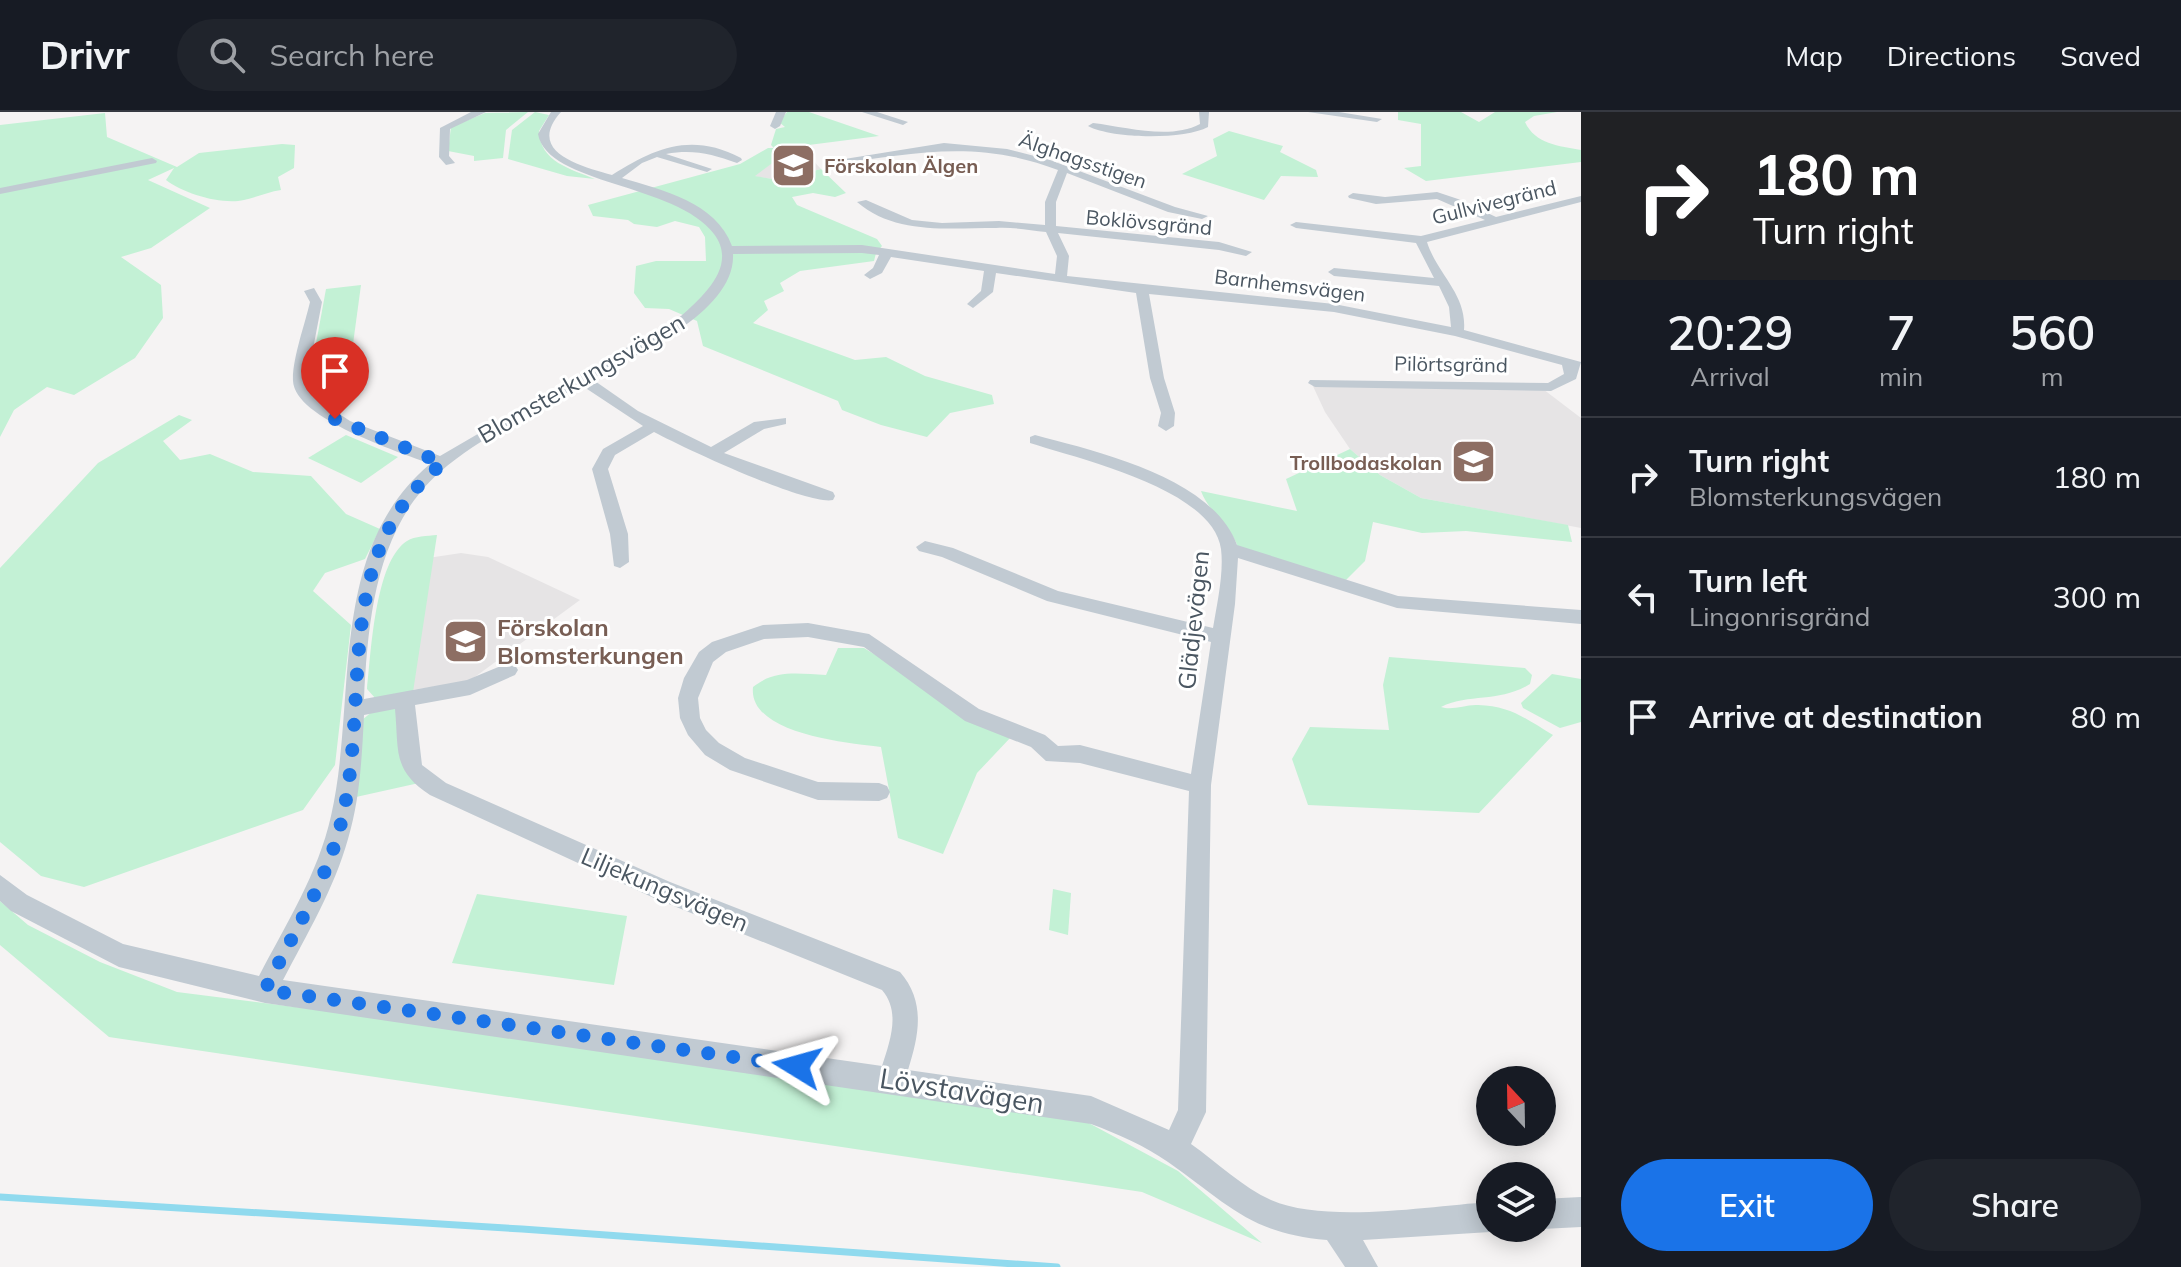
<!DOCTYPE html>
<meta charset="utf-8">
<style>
:root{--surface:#171b24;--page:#20242c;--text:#f1f3f6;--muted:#9ea1a6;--line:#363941;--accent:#1a73e8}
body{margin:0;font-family:Mulish,sans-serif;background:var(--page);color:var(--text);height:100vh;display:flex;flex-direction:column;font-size:30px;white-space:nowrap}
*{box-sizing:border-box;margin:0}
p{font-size:26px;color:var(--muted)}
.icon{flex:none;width:44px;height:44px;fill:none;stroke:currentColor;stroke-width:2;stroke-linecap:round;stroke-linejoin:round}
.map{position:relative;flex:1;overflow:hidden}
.panel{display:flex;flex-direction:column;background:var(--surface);width:600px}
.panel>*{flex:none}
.hud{background:#202124;color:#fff;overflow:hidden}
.needle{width:52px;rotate:338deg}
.fabs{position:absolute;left:1476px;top:954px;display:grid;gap:16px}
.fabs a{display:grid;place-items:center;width:80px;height:80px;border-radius:50%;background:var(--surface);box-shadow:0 4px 20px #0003;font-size:40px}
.pin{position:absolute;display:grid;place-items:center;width:68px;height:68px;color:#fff;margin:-82px -34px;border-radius:50% 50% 50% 0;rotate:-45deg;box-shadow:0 0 8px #0007}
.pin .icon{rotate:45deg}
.me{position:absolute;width:88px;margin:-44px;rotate:278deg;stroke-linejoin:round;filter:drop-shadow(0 0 6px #0008)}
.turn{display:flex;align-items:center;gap:28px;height:168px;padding:0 40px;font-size:36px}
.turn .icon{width:104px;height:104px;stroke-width:2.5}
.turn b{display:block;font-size:56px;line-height:68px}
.eta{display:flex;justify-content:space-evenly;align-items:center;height:136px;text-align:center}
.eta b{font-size:48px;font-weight:600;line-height:56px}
.button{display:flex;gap:16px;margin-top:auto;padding:16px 40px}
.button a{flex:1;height:92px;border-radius:48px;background:var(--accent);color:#fff;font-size:32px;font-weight:600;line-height:92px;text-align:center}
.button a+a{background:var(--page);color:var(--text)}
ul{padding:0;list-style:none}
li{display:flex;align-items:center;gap:24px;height:120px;padding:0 40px;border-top:2px solid var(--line)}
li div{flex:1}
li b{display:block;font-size:30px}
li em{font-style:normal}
header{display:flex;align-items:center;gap:48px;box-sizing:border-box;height:112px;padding:0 40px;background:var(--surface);border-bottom:2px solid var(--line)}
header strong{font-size:38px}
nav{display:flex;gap:44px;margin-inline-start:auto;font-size:28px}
.search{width:560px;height:72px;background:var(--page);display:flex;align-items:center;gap:20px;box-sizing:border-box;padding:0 28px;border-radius:44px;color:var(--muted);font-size:30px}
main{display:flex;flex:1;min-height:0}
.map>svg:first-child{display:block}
.education{fill:#e6e4e5}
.green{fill:#c3f1d5}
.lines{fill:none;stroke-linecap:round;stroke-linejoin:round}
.stream{stroke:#90daee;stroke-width:7}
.minor{fill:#c1cad2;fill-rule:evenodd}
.route{stroke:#1a73e8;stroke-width:14;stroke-dasharray:0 25.2}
.labels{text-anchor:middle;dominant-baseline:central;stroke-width:6;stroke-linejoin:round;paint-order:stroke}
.far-street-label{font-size:20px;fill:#4a5661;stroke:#fff}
.far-education-label{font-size:20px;font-weight:bold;fill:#785e54;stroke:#fff;text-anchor:start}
.street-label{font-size:24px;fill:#4a5661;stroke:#fff}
.education-label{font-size:24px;font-weight:bold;fill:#785e54;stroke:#fff;text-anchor:start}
.near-street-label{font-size:28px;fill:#4a5661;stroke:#fff}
</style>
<header>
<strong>Drivr</strong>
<div class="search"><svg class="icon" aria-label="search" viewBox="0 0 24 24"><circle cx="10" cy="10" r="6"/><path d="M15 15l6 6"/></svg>Search here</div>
<nav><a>Map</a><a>Directions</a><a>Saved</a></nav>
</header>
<main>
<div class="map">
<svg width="1581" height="1155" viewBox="0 0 1581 1155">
<rect width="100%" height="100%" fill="#f5f3f3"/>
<g class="education">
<path d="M805 40 821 57 778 68 753 64 783 43Z"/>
<path d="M1312 272 1539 274 1581 306V416L1421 386 1380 363 1350 337 1325 300Z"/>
<path d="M461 441 488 445 580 488 468 570 404 579 428 446Z"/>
</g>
<g class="green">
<path d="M528 0 506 18 503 46 474 49V44L448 39 451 15 485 1Z"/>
<path d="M535 0 549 3 539 19C540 50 571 57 595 67L567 64 508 47 512 18Z"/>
<path d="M787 0H809L879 24 793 35 805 40 783 43 755 64 778 68 821 57 846 81 835 85 813 81 792 85 797 93 877 127 882 134 876 141 874 149 800 159 780 171 784 179 764 189 768 198 753 211 855 248 886 245 925 264 992 283 994 292 950 301 927 325 881 313 842 298 838 289 703 234 697 209 669 197 645 196 634 181 636 154 656 149H706L705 125 699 115 675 109 657 115 634 112 628 108 593 104 588 93 740 52 768 36H774L771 33 776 17 785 15 779 10Z"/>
<path d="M1398 0H1461L1479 10 1495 0H1557L1534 4 1525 10C1535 32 1559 34 1581 38V50L1426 69 1404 56 1421 54V12L1398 8Z"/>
<path d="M105 1 107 25 177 55 199 41 282 32 295 33 294 56 278 65 281 78C268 80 257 85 244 88 222 93 184 82 166 68L174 56 148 68 210 96 151 136 121 145 161 173 163 206 135 246 74 283 47 275 14 298 0 325V13Z"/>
<path d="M1229 19 1283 34 1280 40 1316 58 1318 65 1281 64 1264 88 1182 62 1217 44 1213 27Z"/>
<path d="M361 173 353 232 315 237 326 177Z"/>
<path d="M179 303 192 308 163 329 180 348 210 342 253 360 311 364 346 402 380 417 365 447 325 461 313 479 351 513 335 653 303 698 84 775 41 764 0 730V456L98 351Z"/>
<path d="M346 323 398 345 361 371 308 346Z"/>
<path d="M1350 337 1380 363 1421 386 1568 413 1572 430 1466 419 1422 421 1373 410 1365 449 1346 468 1238 435C1230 413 1209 401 1201 379L1297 399 1286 367Z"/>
<path d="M437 423 413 580 376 587 367 577C371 541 375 449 407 429 415 424 427 424 437 423Z"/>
<path d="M838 536H864L1011 625 977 661 943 742 898 726 881 635C847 631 748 622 753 575 775 557 799 562 826 563Z"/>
<path d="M1389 545 1525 556 1532 563 1530 572C1500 591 1471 581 1441 595 1453 599 1466 592 1478 593 1511 594 1526 607 1553 623L1479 701 1308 693 1292 647 1310 615 1389 618 1383 573Z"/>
<path d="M1552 562 1581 567V610L1560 616 1523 596 1521 591Z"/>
<path d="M399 596 419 671 356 685 362 608 373 599Z"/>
<path d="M1053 777 1071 781 1068 823 1049 818Z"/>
<path d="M477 782 627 804 614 873 452 851Z"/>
<path d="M0 789 28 813 100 850 177 880 350 902 1085 1009 1178 1059 1262 1131 1142 1080 109 925 0 833Z"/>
</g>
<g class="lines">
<path class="stream" d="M0 1085 522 1117 1057 1155"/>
<g class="minor">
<path d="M471 0H486L450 17 449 44 455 51 446 53 439 45 440 16Z"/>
<path d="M551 0H561C525 40 581 54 612 63 655 36 691 20 741 46L742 48 737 51C712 42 693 37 666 42L712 57 707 60 657 45 642 51 622 66C662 78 716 90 732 134L862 133 1055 162 1057 144 1046 120C1029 118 1012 115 996 116 949 116 895 123 857 90L866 88 912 108 942 111 999 109 1045 113V90L1058 58C977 27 914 41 831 53L826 50 944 31 1007 37 1050 48 1175 95 1208 104 1202 107 1168 100 1067 61 1056 90V114L1219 130 1252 140 1246 144 1219 138 1058 121 1069 144 1067 164 1334 192 1451 215 1449 195 1439 174 1334 164 1328 160 1334 156 1434 166 1416 131 1296 116 1290 113 1296 110 1421 124 1485 108 1437 87 1376 92 1349 86 1348 84 1353 81 1385 85 1437 80 1458 87 1496 105 1581 84V90L1427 130C1437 162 1467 182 1464 218L1581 250 1576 267 1551 279 1315 275 1308 271 1310 268 1548 271 1564 262 1562 253 1455 224 1334 200 1149 182 1164 266 1175 301 1174 314 1166 319 1158 314 1161 301 1150 266 1136 181 996 161 993 180 973 196 967 192 981 179 984 159 891 145 882 161 870 167 864 163 873 156 879 143 862 141 733 142C736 200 635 243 592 267L638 299 711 335 754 310 786 306V312L764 317 724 341 833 380 835 384 833 388C807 394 682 335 654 320L615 343 608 357 628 422 629 450 620 456 614 454 610 422 592 357 603 337 643 314 581 273C534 300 480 325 440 360 376 416 368 507 364 587L467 568 508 551 515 553 518 558 515 563 470 583 415 593 422 653 446 671 670 770 900 860C926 890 919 923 908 958L1091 984 1169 1018 1178 998 1189 679 1080 651 1046 649 1031 635 965 609 864 535 808 525 764 527 726 540 713 550 698 586 700 606 706 618 719 631 745 646 818 670 879 671 887 674 890 680 887 686 879 689 818 688 730 658 705 643 688 623 680 606 678 586 684 566 699 540 712 530 763 513 808 511 869 522 979 597 1045 623 1058 634 1080 633 1191 662 1211 530 1047 489 942 445 919 439 916 435 925 429 953 436 1058 479 1213 516C1217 492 1224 461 1221 437 1213 377 1079 347 1030 331V325L1035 323C1099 340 1213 366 1237 433L1398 484 1581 498V512L1397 496 1238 446 1235 492 1211 673 1206 1000 1191 1032C1218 1051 1242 1075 1271 1088 1326 1112 1430 1094 1490 1090V1116H1499L1490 1120 1363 1128 1378 1155H1345L1327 1128C1250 1122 1227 1091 1168 1050 1145 1034 1118 1022 1091 1012L265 891 119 855 11 799 0 789V763L27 783 123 832 259 864C286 812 318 762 331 704 358 586 326 440 430 352 398 339 295 307 293 269 292 248 305 212 310 190L304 179 314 176 322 190 307 268 312 284 350 309 440 344 681 204C703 184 738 154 714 122 676 71 547 73 538 22ZM395 597C399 639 392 658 430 683L654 786 882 878C901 900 890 929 882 954L283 868C307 822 334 777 348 727 360 687 362 644 364 603Z"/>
<path d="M776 0H786L780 14 775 17 770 14Z"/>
<path d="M862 0H877L908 10 903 13Z"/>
<path d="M1199 0H1209L1208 15C1184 28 1112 27 1088 14L1093 11C1126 15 1170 28 1200 12Z"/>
<path d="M1308 0H1339L1382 7 1377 10Z"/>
<path d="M152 46 157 49 156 51 0 82V76Z"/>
<path d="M1581 1085V1115L1542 1117 1540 1116 1542 1087Z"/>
</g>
</g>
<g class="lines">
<path class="route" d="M335 307 443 351C330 441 371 584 342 707 328 768 292 823 265 878L797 954"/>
</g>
<defs>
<symbol id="school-square" viewBox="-11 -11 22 22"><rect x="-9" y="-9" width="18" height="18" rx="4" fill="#8d6e63" stroke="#fff"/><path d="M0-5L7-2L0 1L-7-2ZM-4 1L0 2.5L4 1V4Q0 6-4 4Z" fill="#fff"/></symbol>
</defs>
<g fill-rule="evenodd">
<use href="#school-square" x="768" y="28" width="51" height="51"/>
<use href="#school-square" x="1448" y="324" width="51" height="51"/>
<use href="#school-square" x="440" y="504" width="51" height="51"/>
</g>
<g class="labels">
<g class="far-street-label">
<text transform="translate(1083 48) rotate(19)">Älghagsstigen</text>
<text transform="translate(1494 90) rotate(-14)">Gullvivegränd</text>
<text transform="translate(1149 110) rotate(5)">Boklövsgränd</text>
<text transform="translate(1290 173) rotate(7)">Barnhemsvägen</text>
<text transform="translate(1451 252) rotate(1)">Pilörtsgränd</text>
</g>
<g class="far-education-label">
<text x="824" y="53">Förskolan Älgen</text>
<text x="1442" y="350" text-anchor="end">Trollbodaskolan</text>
</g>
<g class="street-label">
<text transform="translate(581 266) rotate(-30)">Blomsterkungsvägen</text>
<text transform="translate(1193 508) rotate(-84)">Glädjevägen</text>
<text transform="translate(665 777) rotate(23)">Liljekungsvägen</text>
</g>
<g class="education-label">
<text x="497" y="515">Förskolan<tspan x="497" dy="28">Blomsterkungen</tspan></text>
</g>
<g class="near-street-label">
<text transform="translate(962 978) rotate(9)">Lövstavägen</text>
</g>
</g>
</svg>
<div class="fabs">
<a><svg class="needle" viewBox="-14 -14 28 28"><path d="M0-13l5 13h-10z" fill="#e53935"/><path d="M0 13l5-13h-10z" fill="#9ea1a6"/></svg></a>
<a><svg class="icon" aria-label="layers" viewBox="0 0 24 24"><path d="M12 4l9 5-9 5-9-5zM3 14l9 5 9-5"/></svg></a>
</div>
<div class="pin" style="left:335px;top:307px;background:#d93025"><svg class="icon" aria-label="arrive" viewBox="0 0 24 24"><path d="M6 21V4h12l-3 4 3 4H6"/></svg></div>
<svg class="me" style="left:797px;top:954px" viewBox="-20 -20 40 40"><path d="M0-17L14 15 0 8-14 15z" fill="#1a73e8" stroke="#fff" stroke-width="4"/></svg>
</div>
<section class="panel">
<div class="hud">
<div class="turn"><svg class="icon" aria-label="right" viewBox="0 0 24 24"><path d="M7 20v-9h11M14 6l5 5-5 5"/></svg><div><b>180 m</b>Turn right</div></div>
</div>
<div class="eta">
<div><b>20:29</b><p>Arrival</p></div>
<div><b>7</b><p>min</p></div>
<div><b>560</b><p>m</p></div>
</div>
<ul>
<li><svg class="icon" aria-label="right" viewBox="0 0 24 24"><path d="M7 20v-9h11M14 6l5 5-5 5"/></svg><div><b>Turn right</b><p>Blomsterkungsvägen</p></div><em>180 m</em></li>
<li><svg class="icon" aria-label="left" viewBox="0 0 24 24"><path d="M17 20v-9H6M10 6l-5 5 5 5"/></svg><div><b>Turn left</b><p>Lingonrisgränd</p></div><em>300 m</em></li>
<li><svg class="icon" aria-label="arrive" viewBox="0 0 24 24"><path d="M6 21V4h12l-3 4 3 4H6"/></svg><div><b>Arrive at destination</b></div><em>80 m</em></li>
</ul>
<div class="button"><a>Exit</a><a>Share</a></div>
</section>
</main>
